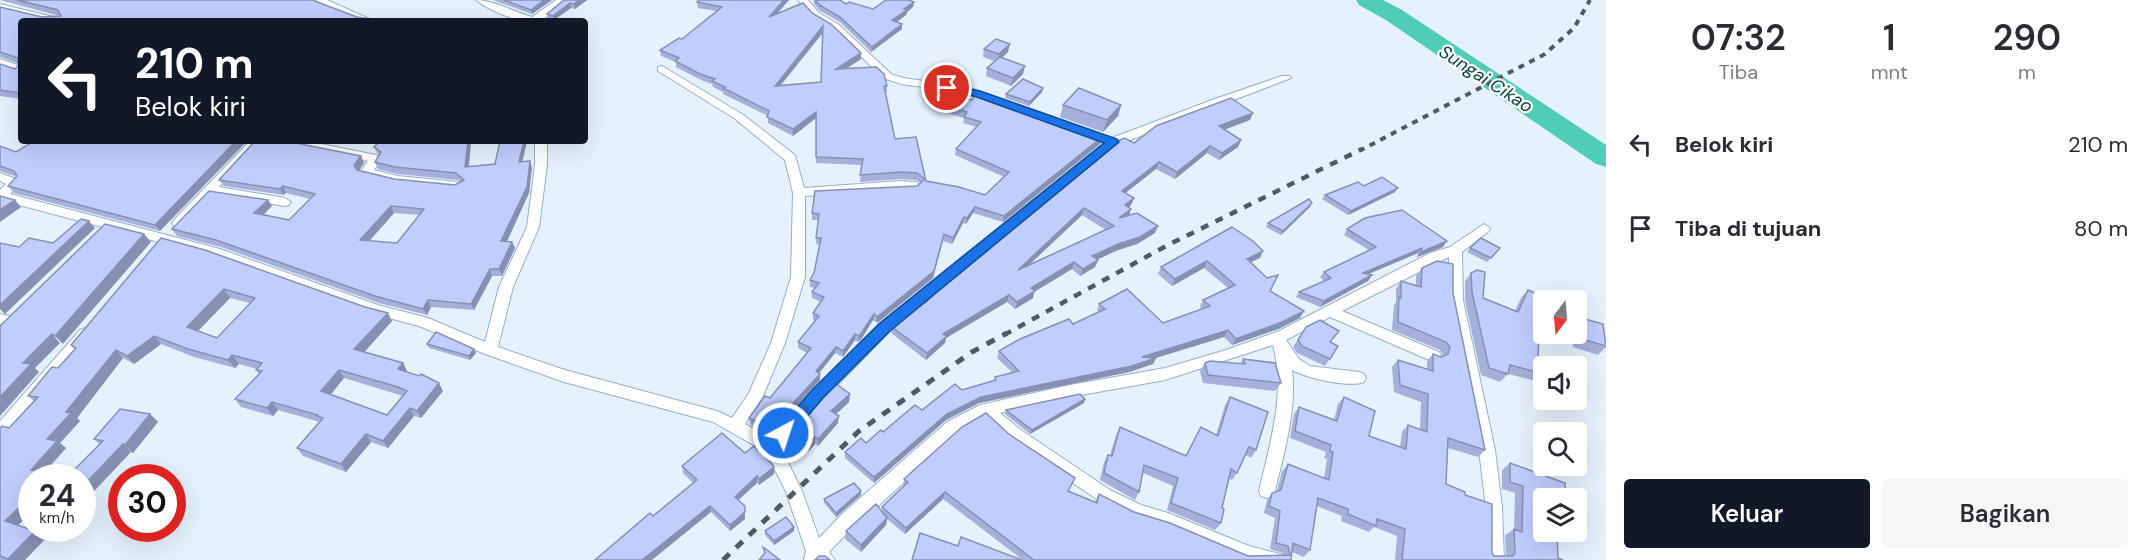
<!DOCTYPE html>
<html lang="id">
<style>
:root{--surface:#fff;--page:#f7f7f7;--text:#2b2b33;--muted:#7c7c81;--accent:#111827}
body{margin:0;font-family:"DM Sans",sans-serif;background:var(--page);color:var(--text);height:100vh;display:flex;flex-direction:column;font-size:22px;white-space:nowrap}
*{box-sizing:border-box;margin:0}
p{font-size:20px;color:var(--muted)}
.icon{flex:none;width:33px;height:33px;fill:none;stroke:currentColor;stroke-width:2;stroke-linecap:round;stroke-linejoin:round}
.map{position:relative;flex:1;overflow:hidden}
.panel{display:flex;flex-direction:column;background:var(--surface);width:540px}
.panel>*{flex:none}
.top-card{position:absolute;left:18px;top:18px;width:570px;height:126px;border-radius:6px;box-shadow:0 6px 24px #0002;background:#111827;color:#fff;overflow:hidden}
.needle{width:39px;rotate:196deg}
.controls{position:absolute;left:1533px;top:290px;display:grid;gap:12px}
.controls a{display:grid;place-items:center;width:54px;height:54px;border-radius:6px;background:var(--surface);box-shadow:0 6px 24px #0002;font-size:30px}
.speed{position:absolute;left:18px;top:464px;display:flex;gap:12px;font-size:30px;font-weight:700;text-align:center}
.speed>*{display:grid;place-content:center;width:78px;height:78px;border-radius:50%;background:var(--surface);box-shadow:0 6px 24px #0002;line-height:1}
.speed small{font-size:15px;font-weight:400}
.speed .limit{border:9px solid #d22;background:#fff;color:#111}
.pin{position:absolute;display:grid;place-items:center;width:51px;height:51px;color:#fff;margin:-26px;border:3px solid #fff;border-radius:50%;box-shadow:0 2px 6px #0007}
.me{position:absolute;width:66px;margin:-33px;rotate:40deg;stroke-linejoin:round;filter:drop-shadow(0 0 4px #0008)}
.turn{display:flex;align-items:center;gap:21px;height:126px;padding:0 18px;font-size:27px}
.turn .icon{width:78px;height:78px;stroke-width:2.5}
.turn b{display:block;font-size:42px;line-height:51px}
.eta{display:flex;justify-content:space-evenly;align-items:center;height:102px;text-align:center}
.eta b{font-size:36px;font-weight:600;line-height:42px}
.action{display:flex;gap:12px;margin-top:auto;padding:12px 18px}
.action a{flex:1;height:69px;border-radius:6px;background:var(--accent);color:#fff;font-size:24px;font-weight:600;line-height:69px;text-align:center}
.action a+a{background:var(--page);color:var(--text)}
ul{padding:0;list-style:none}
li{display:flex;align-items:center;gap:18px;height:84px;padding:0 18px}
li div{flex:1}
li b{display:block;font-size:22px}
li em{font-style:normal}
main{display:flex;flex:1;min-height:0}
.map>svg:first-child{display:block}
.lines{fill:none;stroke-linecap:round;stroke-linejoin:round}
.river{fill:#50cdb9;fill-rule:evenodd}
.minor-casing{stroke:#91b1c9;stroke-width:2}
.minor{fill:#fff;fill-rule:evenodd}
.rail-far2{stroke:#4e5a64;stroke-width:4;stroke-dasharray:6 6;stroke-linecap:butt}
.rail-far1{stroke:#4e5a64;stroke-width:4.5;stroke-dasharray:8 8;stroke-linecap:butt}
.rail{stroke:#4e5a64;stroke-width:5;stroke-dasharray:9 9;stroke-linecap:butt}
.wall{fill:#a5b1da;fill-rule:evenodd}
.shaded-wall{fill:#8690b2}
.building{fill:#c0cefe;stroke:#8690b2;stroke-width:1.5;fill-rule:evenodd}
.route{fill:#1a73e8;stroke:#114b97;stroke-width:1.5}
.labels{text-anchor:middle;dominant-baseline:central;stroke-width:4.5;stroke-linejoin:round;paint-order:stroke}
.far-water-label{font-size:18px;font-style:italic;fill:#08423a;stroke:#fff}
</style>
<main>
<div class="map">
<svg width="1606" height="560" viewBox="0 0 1606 560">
<rect width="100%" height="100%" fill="#e5f2fd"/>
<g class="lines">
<path class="river" d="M1356 0H1383L1402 10 1606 145V167L1596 164 1386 20 1359 5Z"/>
<defs>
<g id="minor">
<path d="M317 0H327L374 21H360L320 5Z"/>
<path d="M476 0C493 0 514 12 532 17L556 0H567C560 7 548 17 540 21 524 26 488 10 476 0Z"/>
<path d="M798 0H808L819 13 838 24 891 74 903 78 967 87 1093 131 1095 133 1089 137 1085 135 961 92 901 84 883 78 832 28 813 17Z"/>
<path d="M0 4 62 19 64 21H47L0 10Z"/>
<path d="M0 59 21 66V73L0 66Z"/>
<path d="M662 66 742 114 795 155 804 188 901 181 916 182 922 186 916 190 805 196V277L785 343 763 396 745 424 770 438 801 402 880 323 1109 139 1212 100 1282 76H1290L1291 78 1117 145 890 331 811 412 781 448 802 491 819 538 842 514 947 422 980 405 1070 385 1165 368 1226 350 1279 331 1430 253 1450 247 1484 224 1490 228 1489 231 1462 252 1463 300 1495 450 1502 507 1504 560H1486V507L1479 450 1449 300V257L1342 311 1439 352 1441 356 1439 360 1434 362 1429 360 1330 317 1286 340 1299 359 1310 366 1359 372 1364 374 1366 378 1364 382C1348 388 1307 378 1292 370 1297 411 1284 452 1275 491L1273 496 1267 498 1261 496 1259 491C1270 443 1286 394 1273 345L1165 380 1070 397 1000 413 1021 430 1110 490 1141 505 1168 513 1249 546 1280 554 1283 560H1243L1166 528 1131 517 1098 500 1009 440 984 418 959 432 878 506 854 526 829 552 835 560H804L806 551 786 492 766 452 713 422 564 382 485 354 419 326 370 313 212 256 0 200V190L6 184 0 181V173L19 180 21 183 10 194 220 249 378 305 428 318 485 342 499 287 527 227 535 165V141H547V165L539 227 513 287 498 347 565 370 717 411 732 418 749 393 771 343 791 277 793 193 785 160 734 118 658 71V67Z"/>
<path d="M250 141H262L219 187 285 198 291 202 289 205 285 206 212 195 182 226H174L172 223 174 220Z"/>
<path d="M282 141H306L376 155 382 159 374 170 398 176 458 182 464 186 458 190 398 184 362 175 360 172 368 161 288 145Z"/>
<path d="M0 314 15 317 17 321 15 325 10 326 0 324Z"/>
<path d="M85 328 90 330 92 334 90 338 6 437 0 439V421L80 330Z"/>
</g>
</defs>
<use href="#minor" class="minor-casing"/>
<use href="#minor" class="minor"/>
<path class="rail-far2" d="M1359 151 1545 54 1574 28 1590 0"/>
<path class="rail-far1" d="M1004 335 1166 246 1362 149"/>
<path class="rail" d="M723 560 859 431 972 352 1007 333"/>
</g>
<g class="wall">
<path d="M0 0H312L21 21V99L0 96V64L15 69 18 66V63L0 57V7L42 17 60 16Z"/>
<path d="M495 0H552L532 14 495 1Z"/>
<path d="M564 0H587L575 9 571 8 554 20 548 19 547 14Z"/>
<path d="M789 0 777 13H812L861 59 846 69 887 86V92H885L895 139 926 181 985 195 1004 177 955 155 956 149 976 127 963 123 964 118 947 113 948 107 972 100 1026 113 1049 123 1102 137 1100 144 1003 222 973 213 966 224 963 223 952 244 943 241 933 278 877 323 873 320 862 338 858 342 855 340 843 357 835 353 819 373 820 380 770 434 750 424 749 418 770 398 807 353 798 348V342L816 321 813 320V313L821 302 812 298V292L815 288 810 287V280L814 273 820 245 816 244 818 220H812V213L917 186 921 183 916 180 901 179 860 182 862 165 816 163V118L793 136 768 123V116L723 94V92L713 87 712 84 701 80 676 67V62L661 56 660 50 682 39 716 11 698 8 697 2ZM823 33 821 82 781 85Z"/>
<path d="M814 0H840L846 4 873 9 914 2 913 7 907 12 906 15 897 22 902 29 871 52 840 22 820 11 814 4Z"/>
<path d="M984 49 1008 52 1002 58 1023 74 1011 86 986 76 987 68 994 61 983 57Z"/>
<path d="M1043 88 1042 92 1029 106 1005 98 1006 94Z"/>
<path d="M1063 105H1121L1118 116 1103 132 1060 117Z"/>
<path d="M1250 120 1225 129 1241 140 1238 147 1225 156 1219 160 1207 153 1175 179 1156 169 1125 193 1134 198 1131 205 1129 207V215L1155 233 1137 244 1118 250 1097 259 1098 260 1095 267 1080 276 1072 269 1034 292 1033 298 1015 309 1007 302 946 338 945 343 926 360 891 333 892 327 926 302 1134 143ZM1082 215 1106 230 1029 265Z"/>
<path d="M247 141 160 231 14 193 8 186 17 177 0 171V146L16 152Z"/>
<path d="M380 141H474L471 142 469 166 523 161 532 168 529 193 507 241 515 248 502 276H492L474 310 431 307 427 315 379 303 221 247 177 236 172 229 268 200 272 206 264 214 289 220 310 199 286 193 283 195 224 186 219 180 361 156 364 163 359 170 394 179 455 185 461 182 458 180 398 174 378 169 375 162 379 155 377 153 374 147ZM394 213 419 215 397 243 369 241Z"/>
<path d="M1364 186 1395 192 1348 215 1322 199 1325 195Z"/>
<path d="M1310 207 1281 235 1266 227 1268 223Z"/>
<path d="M1232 227 1260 258 1251 262 1270 291 1300 318 1278 329 1232 345 1224 337 1156 358 1153 364 1129 372 979 403 946 420 874 483 845 458V452L866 443 922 410 962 390 994 381 995 377 1012 372 997 358 999 351 1073 324 1099 312 1097 310 1099 304 1163 323 1202 309 1200 307 1203 300 1228 288 1204 268 1172 286 1158 274 1161 267Z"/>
<path d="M1347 229 1443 247 1417 257 1418 253 1368 274 1372 275 1368 281 1320 307 1296 297 1299 292 1324 281 1320 277 1324 272 1369 250 1344 235Z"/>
<path d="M161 238 392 321 364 352 403 363 407 371 406 372 443 391 421 418 414 416 388 448 371 442 346 472 303 456 297 448 320 422 278 410 273 416 241 407 235 399 259 374 256 370 257 369 239 364 235 368 194 357 161 344 134 364 123 358 77 418 80 421 60 443 66 448 44 473 32 477V512L18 525 45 539 25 560H0V428H9L34 401 28 396 58 368 75 349 71 345ZM230 298 250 303 217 338 198 331ZM344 378 403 396 387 415 331 394Z"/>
<path d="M1470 248H1500L1487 262 1467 252Z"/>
<path d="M1422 268 1453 293 1485 450 1478 457 1448 448 1446 484 1465 495 1492 553 1494 556H1506L1505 535 1514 529 1515 493 1502 489V470L1510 463 1544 498 1558 558 1563 560H1395L1397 536 1374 527 1369 532 1341 521 1342 516 1317 506 1310 550 1304 557 1292 552 1291 560H1023L943 499 905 534 887 519 886 525 861 552 845 539 846 531 882 511V507L903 487 904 479 1069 491 1095 502 1099 494 1134 512 1248 556 1283 555 1282 553 1270 549 1275 518 1264 513 1267 500 1272 493 1277 491 1282 471 1288 464 1324 478 1327 459 1324 458 1326 452 1290 438 1294 414 1299 407 1334 420 1338 404 1344 397 1369 436 1400 447 1402 432 1408 425 1420 429 1421 402 1394 392 1392 367 1398 360 1427 369V361L1433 354 1441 357 1443 355 1440 350 1392 330 1394 305 1396 302V289L1401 281 1416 285V276Z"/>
<path d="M1471 273 1483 298 1515 311 1521 298 1528 290 1544 300V324L1542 325 1539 323 1538 356 1544 366V383L1508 374 1500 382 1481 375 1465 300V281Z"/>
<path d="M1578 317 1606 341V347L1598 355 1573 347 1571 333H1576V319Z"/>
<path d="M1306 327 1339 331 1330 342 1338 346 1325 366 1297 353 1293 347Z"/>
<path d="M427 344 476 353 470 360 429 348Z"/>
<path d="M1243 359 1281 383 1275 391 1203 383 1200 371 1205 363 1240 364Z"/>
<path d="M1230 397 1256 450 1251 458 1246 455 1237 473 1232 480 1229 478 1222 508 1221 523 1215 530 1167 510 1173 486 1143 473 1139 492 1135 500 1100 480 1104 462 1108 455H1110L1116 435 1120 427 1186 456 1201 427 1216 435 1225 405Z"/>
<path d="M1085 399 1084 403 1030 434 1005 414 1006 410Z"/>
<path d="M849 402 836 414 838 423 818 446 815 444 809 451 791 439V431Z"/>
<path d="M150 414 158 422 133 453 99 444 94 439Z"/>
<path d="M682 466 774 467V474L759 485 757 483 738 500 745 513V519L730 531 711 512 653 516 693 483 683 473Z"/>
<path d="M861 495 836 517 824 503V499Z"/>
<path d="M765 531H794L774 545 765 535Z"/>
</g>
<g class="shaded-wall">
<path d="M544 0H552L532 14 531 10Z"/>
<path d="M579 0H587L575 9 574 4Z"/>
<path d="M784 0H789L769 23V17Z"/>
<path d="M914 2 913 7 907 12 906 15 892 26V20L904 9Z"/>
<path d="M570 3 571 8 554 20 553 16Z"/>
<path d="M902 24V29L871 52 872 47Z"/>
<path d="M823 26V32L775 92V86Z"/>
<path d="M1010 44 1008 52 997 62 999 54Z"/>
<path d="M861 53V59L836 75V69Z"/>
<path d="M1025 66 1023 74 1011 86 1013 78Z"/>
<path d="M1043 88 1042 92 1029 106 1030 102Z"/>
<path d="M1121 105 1118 116 1103 132 1107 120Z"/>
<path d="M816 112V118L793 136V129Z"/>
<path d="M1253 113 1250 120 1216 133 1219 126Z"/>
<path d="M1102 137 1100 144 1003 222 1004 216Z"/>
<path d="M1241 140 1238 147 1219 160 1222 153Z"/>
<path d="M236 141H247L160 231 155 225Z"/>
<path d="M468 141H474L471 142 468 173 465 167Z"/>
<path d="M524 141H527L521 168 519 162Z"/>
<path d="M1210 146 1207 153 1175 179 1177 172Z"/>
<path d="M361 156 364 163 358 172 354 165Z"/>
<path d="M530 161 532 168 529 193 504 248 501 241Z"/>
<path d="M1159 162 1156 169 1119 198 1122 191Z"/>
<path d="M283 186 286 193 283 195 280 189Z"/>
<path d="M1398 188 1395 192 1348 215 1351 211Z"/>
<path d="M1134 198 1131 205 1123 212 1125 205Z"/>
<path d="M15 200 21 207 0 222V210Z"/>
<path d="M268 200 272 206 259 219 254 213Z"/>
<path d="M1312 203 1310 207 1281 235 1283 231Z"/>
<path d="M391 206 394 213 364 247 360 240Z"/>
<path d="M975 207 973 213 966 224 967 218Z"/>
<path d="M1084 208 1082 215 1016 277 1018 270Z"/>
<path d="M1131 209 1129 216 1119 218Z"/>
<path d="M964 217 963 223 952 244 953 238Z"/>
<path d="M89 221 95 228 5 314 0 309V305Z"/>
<path d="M1158 226 1155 233 1137 244 1118 250 1090 263 1092 256Z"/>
<path d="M144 234 151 242 63 344 55 336Z"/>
<path d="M944 234 933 278 877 323V317Z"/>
<path d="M1447 241 1443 247 1417 257 1421 252Z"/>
<path d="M512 242 515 248 502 276 499 269Z"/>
<path d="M1422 248 1418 253 1359 278 1363 273Z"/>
<path d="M1263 251 1260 258 1244 265 1247 259Z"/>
<path d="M1098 260 1095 267 1080 276 1083 269Z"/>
<path d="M1207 261 1204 268 1172 286 1175 279Z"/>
<path d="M1074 262 1072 269 1034 292 1033 298 1015 309 1017 302 1031 288Z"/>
<path d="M490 269 492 276 474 310 471 304Z"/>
<path d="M1372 275 1368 281 1320 307 1324 301Z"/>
<path d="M224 289 230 298 194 335 187 327Z"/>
<path d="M1009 295 1007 302 946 338 945 343 926 360 927 353 943 334Z"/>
<path d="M428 300 431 307 427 315 423 309Z"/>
<path d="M1304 311 1300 318 1278 329 1232 345 1236 339Z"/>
<path d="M388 313 392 321 359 358 354 349Z"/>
<path d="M874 314 873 320 862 338 858 342 859 336Z"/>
<path d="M1228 330 1224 337 1139 363 1142 357Z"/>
<path d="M52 334 60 343 35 368 39 372 0 416V397L23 363Z"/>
<path d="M855 334V340L843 357V351Z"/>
<path d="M154 336 161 344 134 364 127 356Z"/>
<path d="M836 347 835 353 816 377V371Z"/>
<path d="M474 349 476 353 470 360 469 356Z"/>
<path d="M116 350 123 358 77 418 80 421 60 443 66 448 40 477 31 470 47 439 66 412Z"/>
<path d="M232 355 239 364 235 368 228 360Z"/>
<path d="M1156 358 1153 364 1129 372 979 403 946 420 874 483V477L947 414 981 397Z"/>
<path d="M403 363 407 371 402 377 398 369Z"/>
<path d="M339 370 344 378 327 399 321 391Z"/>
<path d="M820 374V380L770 434V428Z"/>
<path d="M439 383 443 391 421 418 417 411Z"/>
<path d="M850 394 849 402 831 419V411Z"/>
<path d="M1085 399 1084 403 1030 434 1032 430Z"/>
<path d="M272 402 278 410 273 416 267 408Z"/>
<path d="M410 408 414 416 388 448 383 441Z"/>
<path d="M150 414 158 422 133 453 125 445Z"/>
<path d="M839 416 838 423 818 446V439Z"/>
<path d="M366 434 371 442 346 472 341 464Z"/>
<path d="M815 437V444L809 451V443Z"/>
<path d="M123 444 131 452 82 504V487Z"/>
<path d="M774 467V474L759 485V479Z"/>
<path d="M757 476V483L735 503V497Z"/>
<path d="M861 491V495L836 517V513Z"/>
<path d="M945 492 943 499 905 534 906 528Z"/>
<path d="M32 495V512L15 528 5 521Z"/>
<path d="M710 506 711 512 652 560H642Z"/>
<path d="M745 506V519L730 531V525Z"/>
<path d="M887 518 886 525 861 552V545Z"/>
<path d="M794 527V531L774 545V541Z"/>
<path d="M35 531 45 539 25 560H9L8 559Z"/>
</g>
<g class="building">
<path d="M17 0H312L357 17 381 21H21V93L0 90V64L15 69 18 66V58L0 52V7L42 17 61 16 58 10Z"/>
<path d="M504 0H544L531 10Z"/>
<path d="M564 0H579L574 4 570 3 553 16 547 14Z"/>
<path d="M699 0H784L769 17 803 3 812 13 831 24 861 53 836 69 876 67 884 74 887 86H884L895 139 916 137 926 181 959 187 985 195 1009 172 956 149 981 122 964 117 967 112 948 107 956 95 972 100 975 95 997 100 1027 111 1026 113 1049 123 1053 120 1102 137 1004 216 975 207 967 218 964 217 953 238 944 234 934 271 877 317 874 314 862 332 859 336 855 334 843 351 836 347 816 371 820 374 770 428 749 418 765 396 770 398 811 348 798 342 819 316 813 313 824 297 812 292 819 283 810 280 814 273 821 238H816L819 214 812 213 815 191 917 186 925 179 917 173 902 172 860 175 863 159 816 157V112L793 129 767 117 769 111 723 88 725 87 712 81 715 79 700 74 675 61 679 58 660 50 679 38 682 39 722 7 697 2ZM823 26 821 82 775 86Z"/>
<path d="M815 0H840L846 4 849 2 873 9 886 0H908L914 2 904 9 907 10 892 20 902 24 872 47 840 17 821 6Z"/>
<path d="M996 39 1010 44 999 54 984 49Z"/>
<path d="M1000 57 1025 66 1013 78 987 68Z"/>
<path d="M1023 79 1043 88 1030 102 1006 94Z"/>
<path d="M1079 88 1121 105 1107 120 1063 105Z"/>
<path d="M1231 98 1253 113 1219 126 1241 140 1222 153 1210 146 1177 172 1159 162 1122 191 1134 198 1125 205 1131 209 1119 218 1137 213 1158 226 1140 237 1121 243 1092 256 1098 260 1083 269 1074 262 1031 288 1035 291 1017 302 1009 295 943 334 947 336 927 353 892 327 927 298 926 302 941 286 1120 140 1125 138 1134 143 1156 126ZM1084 208 1114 226 1018 270Z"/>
<path d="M34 141H236L155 225 8 186 17 176 14 171 0 166V146L16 152Z"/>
<path d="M255 141H286L361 156 354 165 357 170 394 179 455 185 464 180 456 173 395 167 375 162 381 152 374 147 380 141H468L465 167 495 164 500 141H524L519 162 530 161 527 187 501 241 512 242 499 269H490L471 304 428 300 423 309 375 296 216 240 172 229 209 191 268 200 254 213 289 220 315 194 283 186 280 189 219 180ZM391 206 424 209 397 243 360 240Z"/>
<path d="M1382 177 1398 188 1351 211 1325 195 1358 182 1364 186Z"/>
<path d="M0 196 15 200 0 210Z"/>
<path d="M1309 199 1312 203 1283 231 1268 223Z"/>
<path d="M1402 210 1447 241 1421 252 1422 248 1363 273 1372 275 1324 301 1299 292 1331 278 1324 272 1376 247 1347 229 1365 218Z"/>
<path d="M81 219 89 221 0 305V243L19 247 29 238 53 243Z"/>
<path d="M105 224 144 234 55 336 52 334 23 363 31 364 0 397V326Z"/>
<path d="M1232 227 1253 241 1263 251 1247 259 1267 278 1278 275 1270 291 1304 311 1282 322 1236 339 1228 330 1142 357 1156 358 1132 366 981 397 947 414 874 477 845 452 861 438 866 443 881 430 883 432 915 405 922 410 955 384 962 390 996 380 995 377 1019 371 999 351 1020 339 1069 319 1073 324 1105 309 1099 304 1127 289 1163 323 1210 306 1203 300 1235 285 1207 261 1175 279 1161 267Z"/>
<path d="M161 238 205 250 365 307 388 313 354 349 403 363 398 369 419 376 421 374 439 383 417 411 410 408 383 441 366 434 341 464 297 448 323 418 317 416 318 415 272 402 267 408 235 399 262 371 256 370 262 363 232 355 228 360 188 349 154 336 127 356 116 350 66 412 71 413 47 439 57 441 31 470 63 477H32V495L5 521 35 531 8 559 0 556V428L2 426 9 428 38 397 28 396 52 367 58 368 76 348 71 345ZM224 289 255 298 217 338 187 327ZM339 370 398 387 407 391 387 415 321 391Z"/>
<path d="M1481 238 1500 248 1491 258 1470 248Z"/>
<path d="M1437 261 1453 264V293L1485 450 1448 438 1446 484 1465 492V495L1492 504V553L1494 556H1513L1515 553 1514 529 1522 532 1523 486 1510 482V463L1565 483 1566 498H1544V531H1557L1558 558 1563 560H1402L1405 529 1377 519 1376 526 1348 514V509L1318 498 1310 550 1293 543 1291 560H1034L945 492 906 528 882 507 908 482 904 479 962 427 986 413 1010 435 1075 478 1068 491 1097 503 1099 494 1134 512 1170 523 1248 556 1290 555 1288 546 1276 543 1280 511 1269 506 1272 493 1281 490 1288 464 1329 480 1333 452 1330 451 1331 445 1295 431 1299 407 1337 421 1344 397 1375 411 1369 436 1406 449 1408 425 1427 432 1428 394 1400 385 1398 360 1433 371V354L1441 357 1448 354 1450 347 1446 342 1398 322 1399 297 1401 298V281L1421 287 1422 268Z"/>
<path d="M1477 270 1485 272 1483 298 1518 312 1528 290 1551 300H1544V314L1540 312 1538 356 1558 361 1559 366H1544V374L1510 365 1508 374 1489 368 1472 292 1471 273Z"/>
<path d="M1578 317 1603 324 1606 346 1582 339Z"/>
<path d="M1320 320 1339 331 1330 342 1338 346 1330 359 1302 346 1298 340 1306 327Z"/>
<path d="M436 332 474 349 469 356 427 344Z"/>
<path d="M1243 359 1275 363 1281 383 1208 375 1205 363 1210 361 1245 364Z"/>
<path d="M835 383 850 394 831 411 839 416 818 439 815 437 809 443 791 431Z"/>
<path d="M1080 394 1085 399 1032 430 1006 410Z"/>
<path d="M1230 397 1268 412 1256 450 1249 447 1237 473 1231 469 1222 508 1224 509 1221 523 1171 503 1178 478 1144 465 1139 492 1104 473 1108 455 1112 456 1120 427 1186 456 1201 427 1218 436Z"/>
<path d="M120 409 150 414 125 445 123 444 82 487V477H67L103 441 94 439Z"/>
<path d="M722 433 745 453 754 446 772 464 774 467 759 479 757 476 735 497 745 506V512L730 525 710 506 642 560H595L650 513 653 516 697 480 682 466Z"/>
<path d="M854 483 861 491 836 513 824 499Z"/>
<path d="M876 504 887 518 861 545 846 531Z"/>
<path d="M786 517 794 527 774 541 765 531Z"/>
<path d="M920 533 958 546 961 537 1022 560H912Z"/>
<path d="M763 547 780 560H759L765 553Z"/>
<path d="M819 556H825L830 560H815Z"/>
</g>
<path class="route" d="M947 84 980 91 1117 139 1119 142 890 331 823 398 789 438 783 440 778 438 775 433 778 429 813 389 880 323 1104 143 974 96 943 90V85Z"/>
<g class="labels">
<g class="far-water-label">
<text transform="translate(1486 79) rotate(33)">Sungai Cikao</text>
</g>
</g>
</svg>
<div class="controls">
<a><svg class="needle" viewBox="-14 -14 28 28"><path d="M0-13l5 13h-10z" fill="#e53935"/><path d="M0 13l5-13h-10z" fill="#7c7c81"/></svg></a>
<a><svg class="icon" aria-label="sound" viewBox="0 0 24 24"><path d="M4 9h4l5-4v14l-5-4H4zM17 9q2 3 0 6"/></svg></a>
<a><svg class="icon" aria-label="search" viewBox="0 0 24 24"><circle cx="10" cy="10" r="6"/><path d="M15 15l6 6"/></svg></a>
<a><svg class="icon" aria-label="layers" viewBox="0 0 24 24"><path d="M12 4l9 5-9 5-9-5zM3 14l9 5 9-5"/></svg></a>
</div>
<div class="speed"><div>24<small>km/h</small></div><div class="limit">30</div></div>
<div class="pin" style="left:947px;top:88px;background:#d93025"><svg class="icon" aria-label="arrive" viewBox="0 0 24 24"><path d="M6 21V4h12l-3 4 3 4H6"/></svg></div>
<svg class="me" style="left:783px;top:433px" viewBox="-20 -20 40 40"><circle r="17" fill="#1a73e8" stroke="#fff" stroke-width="3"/><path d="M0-11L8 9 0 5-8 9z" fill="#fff"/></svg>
<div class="top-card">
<div class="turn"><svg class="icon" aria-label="left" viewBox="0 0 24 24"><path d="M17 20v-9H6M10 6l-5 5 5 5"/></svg><div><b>210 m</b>Belok kiri</div></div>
</div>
</div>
<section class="panel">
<div class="eta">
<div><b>07:32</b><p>Tiba</p></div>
<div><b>1</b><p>mnt</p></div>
<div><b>290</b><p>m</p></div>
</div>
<ul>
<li><svg class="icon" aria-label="left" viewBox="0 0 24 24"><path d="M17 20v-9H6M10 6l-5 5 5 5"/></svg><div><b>Belok kiri</b></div><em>210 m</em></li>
<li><svg class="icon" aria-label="arrive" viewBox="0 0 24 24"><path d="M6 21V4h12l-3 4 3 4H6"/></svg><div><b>Tiba di tujuan</b></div><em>80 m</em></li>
</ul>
<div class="action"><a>Keluar</a><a>Bagikan</a></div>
</section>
</main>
